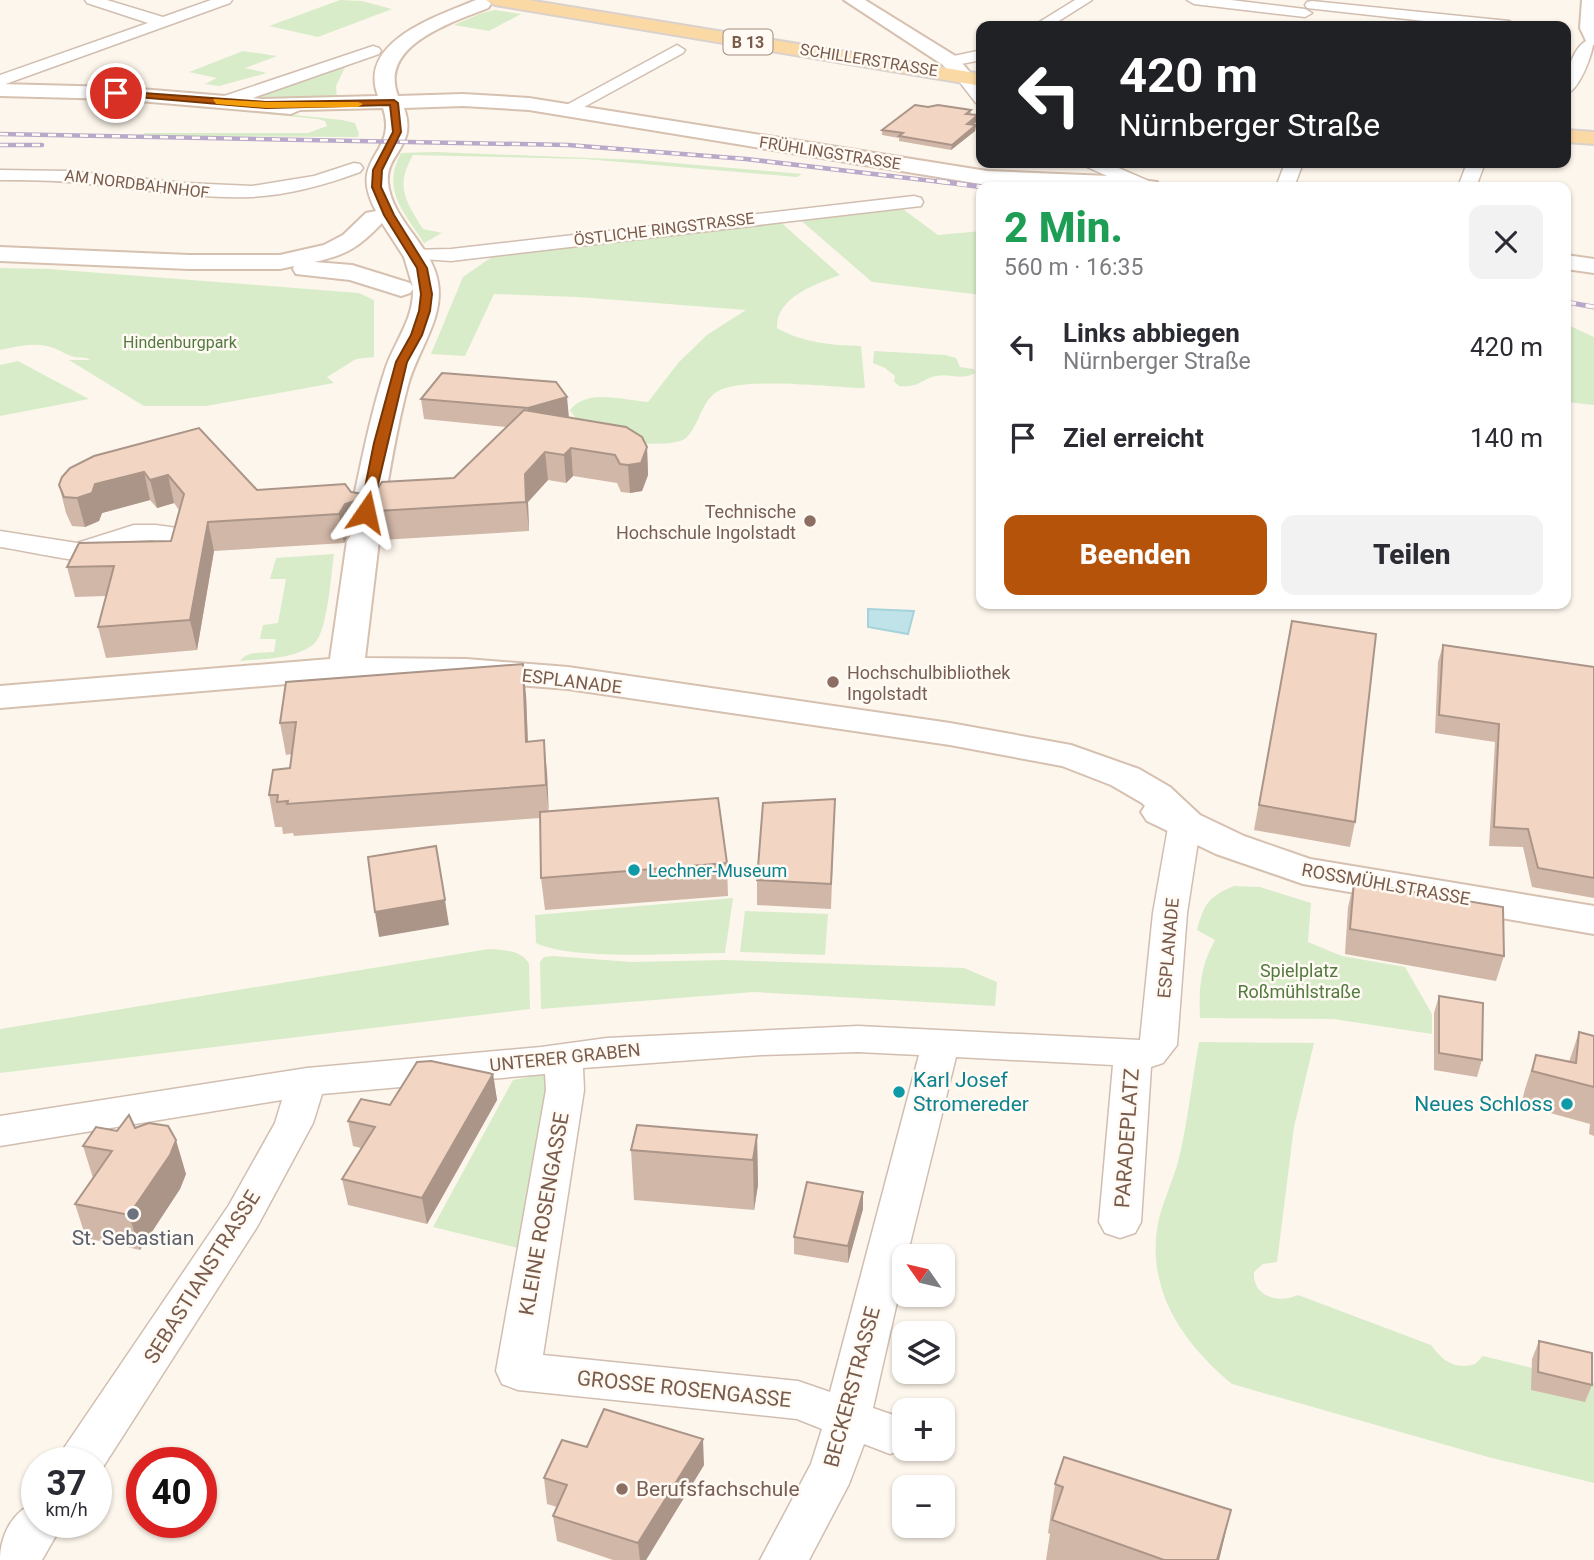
<!DOCTYPE html>
<html lang="de">
<meta charset="utf-8">
<style>
:root{--surface:#fff;--page:#f2f2f3;--text:#2b2b33;--muted:#7c7c81;--accent:#b45309}
body{margin:0;font-family:Roboto,sans-serif;background:var(--page);color:var(--text);height:100vh;display:flex;flex-direction:column;font-size:26px;white-space:nowrap}
*{box-sizing:border-box;margin:0}
p{font-size:23px;color:var(--muted)}
.icon{flex:none;width:38px;height:38px;fill:none;stroke:currentColor;stroke-width:2;stroke-linecap:round;stroke-linejoin:round}
.map{position:relative;flex:1;overflow:hidden}
.sheet{position:absolute;left:976px;top:182px;width:595px;height:427px;display:flex;flex-direction:column;background:var(--surface);border-radius:14px;box-shadow:0 2px 5px #0004}
.sheet>*{flex:none}
.top-card{position:absolute;left:976px;top:21px;width:595px;height:147px;border-radius:14px;box-shadow:0 2px 5px #0004;background:#202124;color:#fff;overflow:hidden}
.needle{width:46px;rotate:304deg}
.controls{position:absolute;left:892px;top:1244px;display:grid;gap:14px}
.controls a{display:grid;place-items:center;width:63px;height:63px;border-radius:14px;background:var(--surface);box-shadow:0 2px 5px #0004;font-size:35px}
.speed{position:absolute;left:21px;top:1447px;display:flex;gap:14px;font-size:35px;font-weight:700;text-align:center}
.speed>*{display:grid;place-content:center;width:91px;height:91px;border-radius:50%;background:var(--surface);box-shadow:0 2px 5px #0004;line-height:1}
.speed small{font-size:18px;font-weight:400}
.speed .limit{border:10px solid #d22;background:#fff;color:#111}
.pin{position:absolute;display:grid;place-items:center;width:60px;height:60px;color:#fff;margin:-30px;border:4px solid #fff;border-radius:50%;box-shadow:0 2px 7px #0007}
.me{position:absolute;width:77px;margin:-38px;rotate:11deg;stroke-linejoin:round;filter:drop-shadow(0 0 5px #0008)}
.turn{display:flex;align-items:center;gap:24px;height:147px;padding:0 28px;font-size:32px}
.turn .icon{width:91px;height:91px;stroke-width:2.5}
.turn b{display:block;font-size:49px;line-height:60px}
.round{display:grid;place-items:center;flex:none;width:74px;height:74px;border-radius:14px;background:var(--page)}
.summary{display:flex;align-items:center;justify-content:space-between;height:119px;padding:0 28px}
h1{font-size:42px;font-weight:800;line-height:52px;color:#1e9e55}
.action{display:flex;gap:14px;margin-top:auto;padding:14px 28px}
.action a{flex:1;height:80px;border-radius:14px;background:var(--accent);color:#fff;font-size:28px;font-weight:800;line-height:80px;text-align:center}
.action a+a{background:var(--page);color:var(--text)}
ul{padding:0;list-style:none}
li{display:flex;align-items:center;gap:21px;height:91px;padding:0 28px}
li div{flex:1}
li b{display:block;font-size:26px}
li em{font-style:normal}
.map>svg:first-child{display:block}
.green{fill:#d8ecc9}
.water{fill:#bfe3e8;stroke:#a5d3da;stroke-width:2}
.lines{fill:none;stroke-linecap:round;stroke-linejoin:round}
.street-casing{stroke:#d1beb0;stroke-width:3}
.secondary-casing{stroke:#d6c0b0;stroke-width:4}
.primary-casing{stroke:#dad1cd;stroke-width:4}
.street{fill:#fff;fill-rule:evenodd}
.secondary{fill:#fff;fill-rule:evenodd}
.primary{fill:#fbd9a5;fill-rule:evenodd}
.rail-far1-casing{stroke:#b9a8c9;stroke-width:4.5}
.rail-casing{stroke:#b9a8c9;stroke-width:5}
.rail-far1{stroke:#fffaf3;stroke-width:2.5;stroke-dasharray:8;stroke-linecap:butt}
.rail{stroke:#fffaf3;stroke-width:3.5;stroke-dasharray:10;stroke-linecap:butt}
.wall{fill:#d1b7a8}
.shaded-wall{fill:#aa9588}
.building{fill:#f3d5c3;stroke:#aa9588;stroke-width:2}
.route{fill:#b45309;stroke:#753606;stroke-width:2}
.slow{fill:#f59e0b}
.education-dot{fill:#8d6e63;stroke:#fffaf3;stroke-width:2.5}
.culture-dot{fill:#0f9aa8;stroke:#fffaf3;stroke-width:2.5}
.worship-dot{fill:#6b7280;stroke:#fffaf3;stroke-width:2.5}
.labels{text-anchor:middle;dominant-baseline:central;stroke-width:5;stroke-linejoin:round;paint-order:stroke}
.shield{fill:#fffaf3;stroke:#a28b7f;stroke-width:2}
.shield-label{font-size:16px;font-weight:bold;fill:#7a5c4d}
.far-street-label{font-size:16px;fill:#7a5c4d;stroke:#fffaf3}
.far-park-label{font-size:16px;fill:#537a41;stroke:#fffaf3}
.education-label{font-size:18px;fill:#785e54;stroke:#fffaf3;text-anchor:end}
.street-label{font-size:18px;fill:#7a5c4d;stroke:#fffaf3}
.culture-label{font-size:18px;fill:#0d838f;stroke:#fffaf3;text-anchor:start}
.park-label{font-size:18px;fill:#537a41;stroke:#fffaf3}
.near-culture-label{font-size:21px;fill:#0d838f;stroke:#fffaf3;text-anchor:start}
.near-street-label{font-size:21px;fill:#7a5c4d;stroke:#fffaf3}
.near-worship-label{font-size:21px;fill:#5b616d;stroke:#fffaf3}
.near-education-label{font-size:21px;fill:#785e54;stroke:#fffaf3;text-anchor:start}
</style>
<div class="map">
<svg width="1594" height="1560" viewBox="0 0 1594 1560">
<rect width="100%" height="100%" fill="#fdf6ec"/>
<g class="green">
<path d="M340 0 362 1 392 9 318 37 269 26Z"/>
<path d="M495 10 521 14 489 31 454 25 482 13Z"/>
<path d="M243 51 277 56 245 68 267 73 219 86 205 84 217 78 189 72Z"/>
<path d="M347 63 336 86 337 100 302 101 241 98Z"/>
<path d="M228 108 342 120 355 123 359 134 358 137 142 136 145 133H308L327 126 325 121 318 119 227 110Z"/>
<path d="M436 152 639 160 802 174 797 177 585 159 413 155C395 187 405 200 423 229L442 233 424 243C404 211 381 191 401 153Z"/>
<path d="M900 207 938 235 982 231V295L872 282 797 217Z"/>
<path d="M777 219 840 275C816 284 776 297 777 328 803 343 831 345 861 346L865 388C831 387 748 377 720 390 701 399 700 425 686 438 672 450 601 441 587 430 580 425 575 417 570 410 587 388 624 400 648 402L679 362 707 335 746 310 578 297 494 294 465 356 431 354 463 277 496 254Z"/>
<path d="M0 268 49 269 359 293 374 300V357L356 359 327 377 334 383 206 406H144L69 360H90L87 358C69 357 71 356 56 349 38 341 18 346 0 350Z"/>
<path d="M1566 324 1594 337V405L1566 402Z"/>
<path d="M874 351 945 355 956 358 960 367 974 369 975 373C961 381 950 373 936 376 921 379 920 388 899 386L894 381 895 376 885 368 873 363Z"/>
<path d="M18 361 89 399 0 416V365Z"/>
<path d="M334 554C331 573 328 631 314 644 296 659 262 659 240 661 247 651 262 653 274 652L276 639H260L263 625 278 623 286 579H270L276 558Z"/>
<path d="M1234 886 1260 887 1311 903 1308 942 1342 956 1405 967 1432 1014V1034L1333 1019 1200 1018C1199 986 1200 968 1215 940L1197 930C1204 904 1209 896 1234 886Z"/>
<path d="M733 898 725 953C679 953 573 961 536 943L535 915Z"/>
<path d="M745 911 828 914 825 955 740 952Z"/>
<path d="M489 949C503 950 522 950 529 964L530 1009 0 1073V1029Z"/>
<path d="M553 956 631 962 725 960 964 968 997 982 995 1006 754 992 541 1009 540 962 544 957Z"/>
<path d="M1199 1042 1314 1043 1294 1127 1277 1262 1263 1264 1254 1272C1252 1297 1279 1304 1298 1295L1431 1345C1442 1361 1456 1370 1475 1364L1483 1356 1532 1368V1390L1585 1381 1594 1383V1483L1488 1457 1232 1384C1185 1345 1148 1294 1157 1229 1161 1204 1173 1182 1179 1158 1188 1120 1192 1080 1199 1042Z"/>
<path d="M555 1072 522 1249 433 1227 513 1080Z"/>
</g>
<path class="water" d="M868 609 914 611 908 634 868 627Z"/>
<g class="lines">
<defs>
<g id="street">
<path d="M85 0H107L163 17 211 0H232L230 3 0 86V75L148 23 87 3Z"/>
<path d="M1075 0H1092L1051 26H1033Z"/>
<path d="M1187 0H1231L1305 9 1312 13 1305 17 1194 4Z"/>
<path d="M1312 1 1509 21 1517 26H1469L1307 8 1305 5 1307 2Z"/>
<path d="M1594 37C1594 51 1580 90 1566 94 1566 74 1571 44 1594 37Z"/>
<path d="M677 45 685 50 683 53 573 113 567 114 559 109Z"/>
<path d="M373 46 379 48 381 51 379 54 230 106H218L216 102 218 98Z"/>
<path d="M982 50V60L950 66 942 61 944 58Z"/>
<path d="M963 71C978 75 982 90 982 104L976 103 955 76Z"/>
<path d="M354 163 360 164 363 168 360 172C325 185 289 195 251 197 194 199 137 188 80 183 54 180 27 180 0 180V170L70 171 185 183 252 186 314 176Z"/>
<path d="M1084 163H1107L1151 182 1153 186 1132 187 1087 167Z"/>
<path d="M1285 163H1303L1294 187H1276Z"/>
<path d="M1467 163H1485L1476 187H1458Z"/>
<path d="M914 196 921 198 923 202 921 206 451 261 408 258 405 254 408 250 451 249Z"/>
<path d="M134 525H156L177 528 181 534C179 547 173 557 160 563 133 575 34 552 0 547V531L77 543ZM154 540 144 550 111 548 134 541Z"/>
<path d="M1185 812 1196 815 1201 822 1187 913 1177 1045 1163 1063 1151 1067 1141 1222 1135 1233 1120 1238 1105 1233 1099 1222 1113 1065 956 1057 907 1256H905V1267L873 1408 905 1419V1449L890 1454 864 1444 849 1484 809 1560H760L811 1464 822 1429 797 1419 518 1390 502 1384 496 1371 546 1090 545 1074 322 1094 313 1123 257 1227 96 1478V1463H57L64 1448 229 1205 275 1123 282 1100 0 1146V1116L307 1068 541 1047 607 1038 858 1026 1140 1040 1153 913 1169 822 1174 815ZM858 1052 919 1055 830 1392 798 1381 543 1355 584 1090 583 1068 761 1055Z"/>
<path d="M37 1502V1522H64L42 1560H0C0 1535 13 1510 37 1502Z"/>
</g>
<g id="secondary">
<path d="M476 0H487L491 4 488 8C453 22 378 45 398 96L463 94 529 98 987 171 1109 176 1157 182 1160 187 987 185 529 110 463 106 404 108C418 147 385 153 388 183 392 221 432 245 438 283 444 319 417 351 408 385 397 426 390 469 383 511L378 518 367 520 356 518 351 511C361 464 370 416 385 370 394 342 414 320 413 289L410 293 401 296 350 280 296 274 293 269 294 266 280 269H189L0 261V247L189 255H280L324 245 343 235 366 213 376 211C346 156 399 155 383 108L300 110 291 114 116 99 0 96V84L116 87 263 99 378 96C357 41 438 16 476 0ZM382 223 404 257 413 287 410 283 352 265 314 262C347 255 359 247 382 223Z"/>
<path d="M844 0H865L957 57 973 76 970 80H956L943 65Z"/>
<path d="M1582 0H1594V45L1587 43 1580 28Z"/>
<path d="M1566 255 1594 259V273L1566 269Z"/>
<path d="M363 531 374 534 379 541 365 658 466 659 568 667 950 723 1071 745 1139 769 1170 787 1200 815 1244 836 1310 859 1594 906V934L1303 884 1216 854 1147 821 1141 812 1145 806 1142 803 1111 785 1062 766 950 745 568 689 466 681 346 679 0 708V686L330 659 347 541 352 534Z"/>
</g>
<g id="primary">
<path d="M486 0H528L982 74V86L495 5Z"/>
<path d="M1566 130 1594 132V144L1566 142Z"/>
</g>
</defs>
<use href="#street" class="street-casing"/>
<use href="#secondary" class="secondary-casing"/>
<use href="#primary" class="primary-casing"/>
<use href="#street" class="street"/>
<use href="#secondary" class="secondary"/>
<use href="#primary" class="primary"/>
<defs>
<g id="rail-far1">
<path d="M0 134 568 145 746 159 950 183"/>
<path d="M0 145H42"/>
</g>
<g id="rail">
<path d="M937 181 982 187"/>
<path d="M1566 302 1594 307"/>
</g>
</defs>
<use href="#rail-far1" class="rail-far1-casing"/>
<use href="#rail" class="rail-casing"/>
<use href="#rail-far1" class="rail-far1"/>
<use href="#rail" class="rail"/>
</g>
<g class="wall">
<path d="M928 107 971 110V114L978 115V121L973 125H976L975 131 951 150 899 141V138L882 135V130Z"/>
<path d="M442 373 569 417 647 447 648 475 642 491 630 493 621 492 617 483 573 476 566 483 548 480 528 502 529 531 381 540 375 531 362 528 350 532 344 543 214 551 197 650 106 658 98 627 106 596 75 597 67 567 171 541 179 510 174 503 157 508 150 500 102 513 99 521 85 527 72 526 66 513 59 485 94 456 257 490 351 492 363 494 454 478 506 427 424 419 421 399Z"/>
<path d="M1292 621 1355 822 1350 847 1254 830Z"/>
<path d="M1443 645 1594 667V898L1532 887 1523 847 1489 846 1495 742 1435 733 1438 662Z"/>
<path d="M526 695 528 741 547 772 548 811 727 863 728 896 545 910 541 878 540 818 294 836 293 833 283 834 282 827H275L269 795 290 768 292 754 286 755 280 723Z"/>
<path d="M834 824 831 909 757 905V880Z"/>
<path d="M1354 882 1504 956 1496 981 1345 954 1348 907Z"/>
<path d="M1439 996 1482 1060 1477 1077 1434 1070V1013Z"/>
<path d="M1579 1032 1594 1036V1136L1589 1134 1590 1124 1521 1105 1525 1089 1536 1055 1569 1062Z"/>
<path d="M493 1074 497 1100 427 1224 348 1205 342 1179 361 1148 353 1146 348 1121 390 1105Z"/>
<path d="M135 1128 186 1174 180 1189 140 1250 86 1238 75 1204 93 1178 83 1146 117 1131Z"/>
<path d="M757 1135 758 1185 754 1210 634 1200 631 1150Z"/>
<path d="M863 1192V1209L848 1263 794 1254V1237Z"/>
<path d="M1539 1341 1592 1385 1585 1402 1531 1390 1532 1359Z"/>
<path d="M587 1447 704 1465 646 1560H613L557 1541 553 1516 557 1507 547 1504 544 1478Z"/>
<path d="M1055 1484 1231 1510 1219 1560H1046L1050 1534 1048 1533Z"/>
</g>
<g class="shaded-wall">
<path d="M978 115V121L967 129V124Z"/>
<path d="M976 125 975 131 951 150 952 145Z"/>
<path d="M567 397 569 418 530 429 528 408Z"/>
<path d="M647 447 648 475 642 491 630 493 628 465Z"/>
<path d="M571 448 573 476 566 483 564 455Z"/>
<path d="M545 452 548 480 528 502 529 531 526 502 525 474Z"/>
<path d="M144 472 150 500 102 513 99 521 85 527 77 498 95 484Z"/>
<path d="M168 475 174 503 157 508 150 480Z"/>
<path d="M358 500 362 528 350 532 344 543 339 514 345 504Z"/>
<path d="M208 522 214 551 197 650 190 620Z"/>
<path d="M523 664 526 695 529 773 526 742Z"/>
<path d="M544 740 547 772 549 817 546 785Z"/>
<path d="M445 900 449 925 379 937 375 912Z"/>
<path d="M493 1074 497 1100 427 1224 422 1198Z"/>
<path d="M757 1135 758 1185 754 1210 753 1160Z"/>
<path d="M176 1140 186 1174 180 1189 140 1250 129 1215Z"/>
<path d="M863 1192V1209L848 1263V1246Z"/>
<path d="M703 1439 704 1465 646 1560H640L638 1543Z"/>
<path d="M1231 1510 1219 1560H1217Z"/>
</g>
<g class="building">
<path d="M915 105 928 107 938 105 971 110 966 114 978 115 967 124 976 125 952 145 899 136 903 133 882 130Z"/>
<path d="M442 373 556 382 567 397 528 408 421 399Z"/>
<path d="M524 410 626 427 642 437 647 447 641 463 628 465 620 464 615 455 571 448 564 455 545 452 525 474 526 502 377 511 370 503 358 500 345 504 339 514 208 522 190 620 98 627 114 566 67 567 79 543 171 541 184 494 168 475 150 480 144 472 95 484 92 493 77 498 64 497 59 485 62 477 70 468 94 456 199 428 257 490 345 484 351 492 363 494 376 491 382 482 454 478Z"/>
<path d="M1292 621 1376 634 1355 822 1259 805Z"/>
<path d="M1443 645 1594 667V878L1538 868 1528 829 1494 827 1499 724 1439 715Z"/>
<path d="M523 664 526 742 544 740 546 785 287 804 288 801 277 802 278 795H269L273 770 290 768 296 722 280 723 286 682Z"/>
<path d="M718 798 727 863 541 878 540 812Z"/>
<path d="M835 799 831 884 757 880 763 803Z"/>
<path d="M436 846 445 900 375 912 368 857Z"/>
<path d="M1354 882 1503 907 1504 956 1350 929Z"/>
<path d="M1439 996 1483 1003 1482 1060 1439 1053Z"/>
<path d="M1579 1032 1594 1036V1087L1532 1071 1536 1055 1576 1063Z"/>
<path d="M431 1061 493 1074 422 1198 342 1179 375 1127 348 1121 361 1099 390 1105 417 1062Z"/>
<path d="M129 1115 135 1128 149 1123 168 1126 176 1140 170 1155 129 1215 75 1204 112 1151 83 1146 96 1127 117 1131Z"/>
<path d="M637 1125 757 1135 753 1160 631 1150Z"/>
<path d="M807 1182 863 1192 848 1246 794 1237Z"/>
<path d="M1539 1341 1592 1353V1385L1538 1372Z"/>
<path d="M604 1409 703 1439 638 1543 553 1516 567 1485 544 1478 562 1440 587 1447Z"/>
<path d="M1064 1457 1231 1510 1217 1560H1164L1052 1520 1063 1487 1055 1484Z"/>
</g>
<path class="route" d="M116 91 266 102 394 100 398 103 401 132 382 170 381 187 394 215 427 268 432 294 430 311 422 335 407 362 371 514 366 515 360 512 374 443 396 362 411 335 419 311 421 294 417 268 384 215 372 187 373 170 393 132 390 105 266 108 113 95Z"/>
<path class="slow" d="M213 99 266 102H358L363 104 358 107 266 108 216 104Z"/>
<g class="education-dot">
<circle cx="810" cy="521" r="7"/>
<circle cx="833" cy="682" r="7"/>
<circle cx="622" cy="1489" r="7"/>
</g>
<g class="culture-dot">
<circle cx="634" cy="870" r="7"/>
<circle cx="899" cy="1092" r="7"/>
<circle cx="1567" cy="1104" r="7"/>
</g>
<circle class="worship-dot" cx="133" cy="1214" r="7"/>
<g class="labels">
<rect class="shield" x="723.5" y="29.5" width="49" height="25" rx="5"/>
<g class="shield-label">
<text x="748" y="42">B 13</text>
</g>
<g class="far-street-label">
<text transform="translate(869 60) rotate(9)">SCHILLERSTRASSE</text>
<text transform="translate(830 153) rotate(9)">FRÜHLINGSTRASSE</text>
<text transform="translate(137 184) rotate(7)">AM NORDBAHNHOF</text>
<text transform="translate(664 229) rotate(-7)">ÖSTLICHE RINGSTRASSE</text>
</g>
<g class="far-park-label">
<text x="180" y="342">Hindenburgpark</text>
</g>
<g class="education-label">
<text x="796" y="511">Technische<tspan x="796" dy="21">Hochschule Ingolstadt</tspan></text>
<text x="847" y="672" text-anchor="start">Hochschulbibliothek<tspan x="847" dy="21">Ingolstadt</tspan></text>
</g>
<g class="street-label">
<text transform="translate(572 681) rotate(7)">ESPLANADE</text>
<text transform="translate(1386 884) rotate(10)">ROSSMÜHLSTRASSE</text>
<text transform="translate(1168 948) rotate(-85)">ESPLANADE</text>
<text transform="translate(565 1057) rotate(-6)">UNTERER GRABEN</text>
</g>
<g class="culture-label">
<text x="648" y="870">Lechner-Museum</text>
</g>
<g class="park-label">
<text x="1299" y="970">Spielplatz<tspan x="1299" dy="21">Roßmühlstraße</tspan></text>
</g>
<g class="near-culture-label">
<text x="913" y="1080">Karl Josef<tspan x="913" dy="24">Stromereder</tspan></text>
<text x="1553" y="1104" text-anchor="end">Neues Schloss</text>
</g>
<g class="near-street-label">
<text transform="translate(1127 1138) rotate(-86)">PARADEPLATZ</text>
<text transform="translate(544 1214) rotate(-80)">KLEINE ROSENGASSE</text>
<text transform="translate(202 1277) rotate(-58)">SEBASTIANSTRASSE</text>
<text transform="translate(852 1387) rotate(-75)">BECKERSTRASSE</text>
<text transform="translate(684 1389) rotate(6)">GROSSE ROSENGASSE</text>
</g>
<g class="near-worship-label">
<text x="133" y="1238">St. Sebastian</text>
</g>
<g class="near-education-label">
<text x="636" y="1489">Berufsfachschule</text>
</g>
</g>
</svg>
<div class="controls">
<a><svg class="needle" viewBox="-14 -14 28 28"><path d="M0-13l5 13h-10z" fill="#e53935"/><path d="M0 13l5-13h-10z" fill="#7c7c81"/></svg></a>
<a><svg class="icon" aria-label="layers" viewBox="0 0 24 24"><path d="M12 4l9 5-9 5-9-5zM3 14l9 5 9-5"/></svg></a>
<a>+</a>
<a>−</a>
</div>
<div class="speed"><div>37<small>km/h</small></div><div class="limit">40</div></div>
<div class="pin" style="left:116px;top:93px;background:#d93025"><svg class="icon" aria-label="arrive" viewBox="0 0 24 24"><path d="M6 21V4h12l-3 4 3 4H6"/></svg></div>
<svg class="me" style="left:366px;top:512px" viewBox="-20 -20 40 40"><path d="M0-17L14 15 0 8-14 15z" fill="#b45309" stroke="#fff" stroke-width="4"/></svg>
<div class="top-card">
<div class="turn"><svg class="icon" aria-label="left" viewBox="0 0 24 24"><path d="M17 20v-9H6M10 6l-5 5 5 5"/></svg><div><b>420 m</b>Nürnberger Straße</div></div>
</div>
<section class="sheet">
<div class="summary"><div><h1>2 Min.</h1><p>560 m · 16:35</p></div><a class="round"><svg class="icon" aria-label="close" viewBox="0 0 24 24"><path d="M6 6l12 12M18 6L6 18"/></svg></a></div>
<ul>
<li><svg class="icon" aria-label="left" viewBox="0 0 24 24"><path d="M17 20v-9H6M10 6l-5 5 5 5"/></svg><div><b>Links abbiegen</b><p>Nürnberger Straße</p></div><em>420 m</em></li>
<li><svg class="icon" aria-label="arrive" viewBox="0 0 24 24"><path d="M6 21V4h12l-3 4 3 4H6"/></svg><div><b>Ziel erreicht</b></div><em>140 m</em></li>
</ul>
<div class="action"><a>Beenden</a><a>Teilen</a></div>
</section>
</div>
